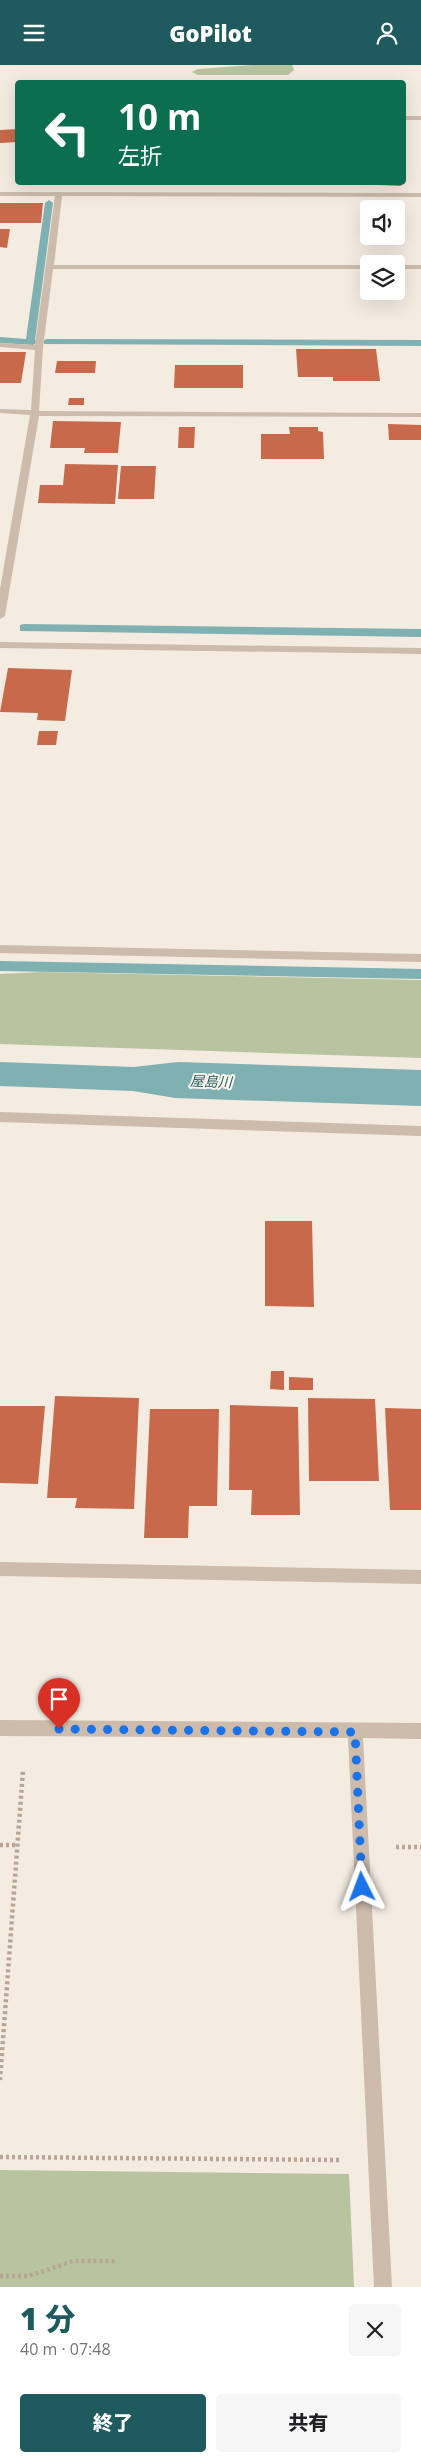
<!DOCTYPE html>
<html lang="ja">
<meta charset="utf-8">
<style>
:root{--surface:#fff;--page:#f6f6f6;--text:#202124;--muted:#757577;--accent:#1f5a5e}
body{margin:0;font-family:"Open Sans","Noto Sans JP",sans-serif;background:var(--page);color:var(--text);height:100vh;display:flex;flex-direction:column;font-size:19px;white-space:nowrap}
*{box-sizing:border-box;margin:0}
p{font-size:16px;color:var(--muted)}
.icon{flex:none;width:28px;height:28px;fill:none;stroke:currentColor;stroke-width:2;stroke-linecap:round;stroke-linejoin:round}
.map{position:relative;height:2222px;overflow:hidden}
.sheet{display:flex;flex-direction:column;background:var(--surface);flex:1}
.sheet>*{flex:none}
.banner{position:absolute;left:15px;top:15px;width:391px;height:105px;border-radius:5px;box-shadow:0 5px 20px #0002;background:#0b6e4f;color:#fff;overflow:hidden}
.buttons{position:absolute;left:360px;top:135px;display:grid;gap:10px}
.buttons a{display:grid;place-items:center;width:45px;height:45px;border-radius:5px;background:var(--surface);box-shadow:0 5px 20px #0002;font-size:25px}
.pin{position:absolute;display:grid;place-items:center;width:42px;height:42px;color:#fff;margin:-51px -21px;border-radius:50% 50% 50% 0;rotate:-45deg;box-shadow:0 0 5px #0007}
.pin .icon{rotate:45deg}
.me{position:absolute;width:55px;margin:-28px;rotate:357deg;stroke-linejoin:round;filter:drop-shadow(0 0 4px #0008)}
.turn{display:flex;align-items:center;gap:18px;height:105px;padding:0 20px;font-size:22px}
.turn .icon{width:65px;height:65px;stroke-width:2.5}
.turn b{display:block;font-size:35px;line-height:42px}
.round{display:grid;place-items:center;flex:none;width:52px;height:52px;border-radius:5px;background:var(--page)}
.headline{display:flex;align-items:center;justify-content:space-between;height:85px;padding:0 20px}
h1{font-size:30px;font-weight:800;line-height:38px;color:var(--accent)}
.cta{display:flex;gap:10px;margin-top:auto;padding:10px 20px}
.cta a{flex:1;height:58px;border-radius:5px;background:var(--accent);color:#fff;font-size:20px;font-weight:800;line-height:58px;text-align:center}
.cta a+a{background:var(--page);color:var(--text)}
header{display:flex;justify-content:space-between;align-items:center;height:65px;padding:0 20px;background:var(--accent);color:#fff;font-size:22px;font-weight:800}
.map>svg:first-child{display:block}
.green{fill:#b8c4a0}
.water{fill:#7fb0b2}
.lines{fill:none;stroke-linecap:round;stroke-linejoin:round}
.stream{fill:#7fb0b2;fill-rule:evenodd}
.building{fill:#c8694b}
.path{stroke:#b9a596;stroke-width:4.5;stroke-dasharray:3 3;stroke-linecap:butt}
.minor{fill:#cdbbac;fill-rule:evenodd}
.route{stroke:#1a73e8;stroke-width:9;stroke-dasharray:0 16.2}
.labels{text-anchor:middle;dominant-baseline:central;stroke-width:4;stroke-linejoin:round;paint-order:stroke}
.water-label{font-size:14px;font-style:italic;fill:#1f5a5e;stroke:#fbf5ee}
</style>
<header><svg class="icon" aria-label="menu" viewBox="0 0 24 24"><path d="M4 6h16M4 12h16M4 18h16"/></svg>GoPilot<svg class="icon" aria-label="person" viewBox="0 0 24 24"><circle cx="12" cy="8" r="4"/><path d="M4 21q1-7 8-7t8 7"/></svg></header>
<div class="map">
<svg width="421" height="2222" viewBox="0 0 421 2222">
<rect width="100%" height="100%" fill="#f4ebe1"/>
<g class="green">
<path d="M252 0H292L294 5 288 10H198L192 7 198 4Z"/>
<path d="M41 907 421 915V993L0 979V909Z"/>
<path d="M0 2105 349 2109 354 2222H0Z"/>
</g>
<path class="water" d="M0 997 134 1002 178 997 421 1005V1041L175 1033 133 1026 0 1021Z"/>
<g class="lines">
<g class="stream">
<path d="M49 135 53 138 35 275 38 277 33 280 0 278V272L26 274 45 138Z"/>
<path d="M47 274 421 275V281L44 279V275Z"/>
<path d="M24 559 421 564V572L20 566V560Z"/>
<path d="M0 896 421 904V914L0 906Z"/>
</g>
</g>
<g class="building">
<path d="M18 64V77L0 78V65Z"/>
<path d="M379 118H401V121L379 120Z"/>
<path d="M0 138H43L41 158H0Z"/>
<path d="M0 164H10L7 183 0 182Z"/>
<path d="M296 284H376L380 316H333V312H298Z"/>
<path d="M0 287H26L21 318H0Z"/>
<path d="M57 296H96L95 308H55Z"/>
<path d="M175 300H243V323H174Z"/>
<path d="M69 333H84V340H68Z"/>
<path d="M53 356 121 357 118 388H84L85 383H50Z"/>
<path d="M388 359 421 360V375H389Z"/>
<path d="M179 362H195L194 383H178Z"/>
<path d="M289 362H318V366L323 367 324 394H261V369H290Z"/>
<path d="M65 399 118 400 115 439 38 438 40 420H63Z"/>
<path d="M121 401H156L154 434H118Z"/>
<path d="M8 603 72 605 65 656 37 655 38 648 0 647Z"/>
<path d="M39 666H58L56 680H37Z"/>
<path d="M265 1156H312L314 1242 265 1241Z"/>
<path d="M271 1306H284V1325L270 1324Z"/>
<path d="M289 1312 313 1313V1325H289Z"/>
<path d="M55 1331 139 1333 134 1444 75 1443 77 1433H47Z"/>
<path d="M308 1333 375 1334 379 1416H309Z"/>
<path d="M230 1340 298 1342 300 1450H251L252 1425H229Z"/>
<path d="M0 1341H45L38 1419 0 1418Z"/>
<path d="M385 1343 421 1344V1445H390Z"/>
<path d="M150 1344H219L217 1441H189L188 1473H144Z"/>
</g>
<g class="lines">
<g class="path">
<path d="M0 1780H17"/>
<path d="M396 1782H421"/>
<path d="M0 2015 23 1705"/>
<path d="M0 2092 339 2095"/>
<path d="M0 2211H29L73 2196H115"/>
</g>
<g class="minor">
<rect x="404" y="51" width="17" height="4"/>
<path d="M0 127 421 128V132L62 131 54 200H369V204H53L43 283 39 346 421 348V352L39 351 5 551 0 554V524L30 350 0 348V344L31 345 35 285 0 282V278L35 280 55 131H0Z"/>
<rect x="396" y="200" width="25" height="4"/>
<path d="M0 577 421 583V589L0 583Z"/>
<path d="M0 880 421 889V897L0 888Z"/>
<path d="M0 1047 421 1061V1071L0 1057Z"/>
<path d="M0 1497 421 1505V1519L0 1511Z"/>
<path d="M0 1655 421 1658V1674L363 1673 392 2222H374L348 1673 0 1671Z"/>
</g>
</g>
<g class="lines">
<path class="route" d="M59 1664 355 1667 362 1822"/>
</g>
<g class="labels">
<g class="water-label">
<text transform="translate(211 1016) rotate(2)">屋島川</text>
</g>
</g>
</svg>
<div class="buttons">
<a><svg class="icon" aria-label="sound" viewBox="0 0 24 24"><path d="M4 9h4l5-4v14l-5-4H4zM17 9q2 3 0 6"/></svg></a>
<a><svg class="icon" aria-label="layers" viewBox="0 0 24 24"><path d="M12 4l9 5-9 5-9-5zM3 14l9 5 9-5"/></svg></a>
</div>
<div class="pin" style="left:59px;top:1664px;background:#d93025"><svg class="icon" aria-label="arrive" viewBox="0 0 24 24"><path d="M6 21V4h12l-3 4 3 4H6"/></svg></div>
<svg class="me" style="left:362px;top:1822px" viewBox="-20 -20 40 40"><path d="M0-17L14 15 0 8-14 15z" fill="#1a73e8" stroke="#fff" stroke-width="4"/></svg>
<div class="banner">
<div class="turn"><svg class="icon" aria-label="left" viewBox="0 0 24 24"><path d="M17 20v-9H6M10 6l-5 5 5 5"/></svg><div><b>10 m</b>左折</div></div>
</div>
</div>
<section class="sheet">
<div class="headline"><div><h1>1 分</h1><p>40 m · 07:48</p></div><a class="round"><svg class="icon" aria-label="close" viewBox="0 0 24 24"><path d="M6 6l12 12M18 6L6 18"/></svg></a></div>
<div class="cta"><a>終了</a><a>共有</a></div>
</section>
